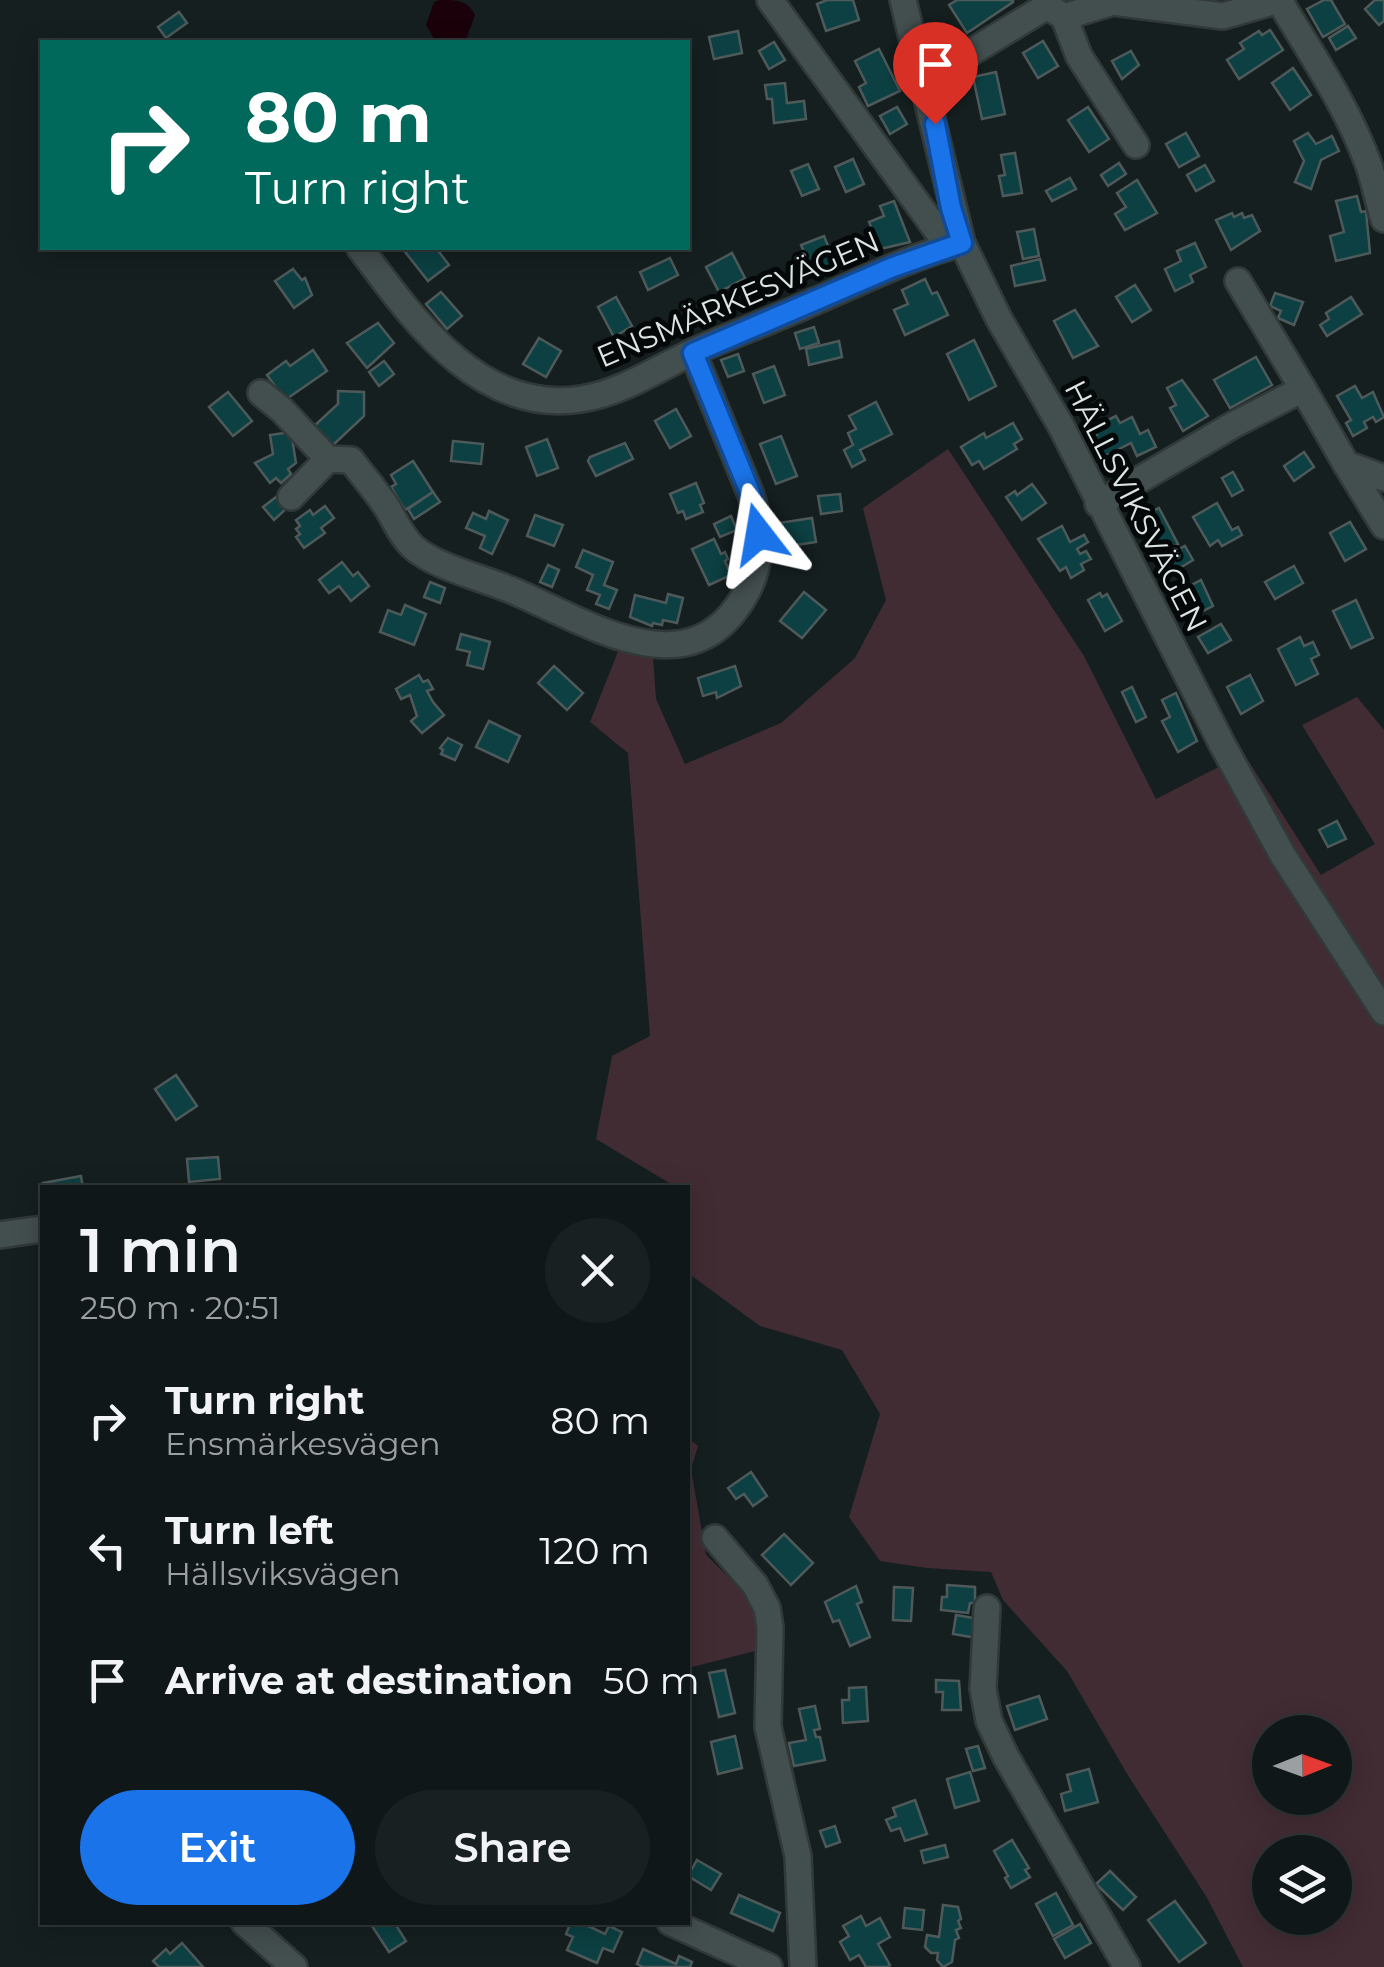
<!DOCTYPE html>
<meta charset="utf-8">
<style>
:root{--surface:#101718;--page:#192021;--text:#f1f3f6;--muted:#9c9fa2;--line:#303637;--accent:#1a73e8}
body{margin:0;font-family:Montserrat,sans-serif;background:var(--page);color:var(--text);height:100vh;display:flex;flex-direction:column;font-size:38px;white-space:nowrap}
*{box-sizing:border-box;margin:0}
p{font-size:32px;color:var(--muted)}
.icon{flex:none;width:55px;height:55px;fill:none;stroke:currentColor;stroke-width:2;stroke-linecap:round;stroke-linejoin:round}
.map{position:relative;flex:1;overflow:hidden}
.drawer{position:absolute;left:40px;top:1185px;width:650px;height:740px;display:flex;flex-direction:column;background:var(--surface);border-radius:0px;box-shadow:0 5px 25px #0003,0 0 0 2px var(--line)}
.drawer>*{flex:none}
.guide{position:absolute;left:40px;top:40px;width:650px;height:210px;border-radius:0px;box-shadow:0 5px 25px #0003,0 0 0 2px var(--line);background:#00695c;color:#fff;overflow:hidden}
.needle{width:65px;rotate:89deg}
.buttons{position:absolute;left:1252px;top:1715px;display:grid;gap:20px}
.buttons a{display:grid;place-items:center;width:100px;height:100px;border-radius:50%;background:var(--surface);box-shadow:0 5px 25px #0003,0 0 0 2px var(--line);font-size:50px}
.pin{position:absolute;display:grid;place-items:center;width:85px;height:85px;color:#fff;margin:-102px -42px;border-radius:50% 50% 50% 0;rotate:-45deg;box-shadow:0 0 10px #0007}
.pin .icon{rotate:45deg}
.me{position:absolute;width:110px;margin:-55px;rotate:346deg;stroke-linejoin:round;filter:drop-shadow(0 0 8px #0008)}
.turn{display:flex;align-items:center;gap:35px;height:210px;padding:0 40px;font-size:45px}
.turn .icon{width:130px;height:130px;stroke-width:2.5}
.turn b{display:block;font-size:70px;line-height:85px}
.round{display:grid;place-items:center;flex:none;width:105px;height:105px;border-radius:52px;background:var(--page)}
.summary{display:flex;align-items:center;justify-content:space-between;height:170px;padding:0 40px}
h1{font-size:60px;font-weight:600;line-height:75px}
.action{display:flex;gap:20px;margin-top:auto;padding:20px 40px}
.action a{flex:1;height:115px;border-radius:60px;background:var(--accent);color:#fff;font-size:40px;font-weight:600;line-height:115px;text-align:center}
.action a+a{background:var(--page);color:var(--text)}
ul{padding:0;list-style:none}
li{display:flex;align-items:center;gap:30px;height:130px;padding:0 40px}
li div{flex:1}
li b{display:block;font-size:38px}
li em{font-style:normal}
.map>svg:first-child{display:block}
.green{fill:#422c33;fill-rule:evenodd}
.water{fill:#1a010a}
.building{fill:#0c4042;stroke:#4e595a;stroke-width:2.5}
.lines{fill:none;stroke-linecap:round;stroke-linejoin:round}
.minor-casing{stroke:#323939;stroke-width:30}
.minor{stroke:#434e4f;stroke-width:25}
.route-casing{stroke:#114b97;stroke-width:25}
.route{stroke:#1a73e8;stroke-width:18}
.labels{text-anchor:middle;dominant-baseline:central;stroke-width:10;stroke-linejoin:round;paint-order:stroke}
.street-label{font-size:30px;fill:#dde4e4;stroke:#050808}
</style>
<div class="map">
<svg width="1384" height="1967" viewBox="0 0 1384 1967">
<rect width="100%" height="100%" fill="#151f20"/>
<g class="green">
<path d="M948 449 1084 656 1156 799 1244 754 1321 875 1375 844 1302 725 1357 697 1384 730V1967H1243L1206 1896 1129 1777 1067 1671 1003 1600 991 1572 927 1568 880 1561 849 1517 880 1414 842 1350 760 1326 692 1276 688 1252V1188L676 1187 596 1139 612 1056 650 1036 628 753 590 722 619 649 653 657 656 699 685 764 781 723 855 658 886 600 863 508ZM1270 1732H1335V1798H1270ZM1270 1852H1335V1918H1270Z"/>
<path d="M688 1438 698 1446 691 1469 706 1555 756 1604 759 1650 688 1668Z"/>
</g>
<path class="water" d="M440 0C458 0 467 0 475 15L465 42H436L426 25 434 2Z"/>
<g class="building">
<path d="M827 0H853L859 20 826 31 817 4Z"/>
<path d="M957 0H1013V2L967 33 949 5Z"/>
<path d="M1324 0H1331L1345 24 1323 37 1307 9Z"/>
<path d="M1375 0H1384V21L1379 25 1365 9Z"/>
<path d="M179 12 187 23 166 38 158 27Z"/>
<path d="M1348 26 1356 38 1336 50 1329 38Z"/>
<path d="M1270 30 1283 50 1239 79 1227 60 1244 49 1240 43 1259 31 1262 35Z"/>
<path d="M738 31 742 53 714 59 709 37Z"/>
<path d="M1043 41 1058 66 1038 78 1023 53Z"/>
<path d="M774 42 785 60 769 69 759 51Z"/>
<path d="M879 49 900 91 868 106 859 87 866 83 855 61Z"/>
<path d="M1131 51 1139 65 1122 79 1112 61Z"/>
<path d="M1293 68 1311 95 1290 110 1272 83Z"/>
<path d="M996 72 1005 114 982 119 973 77Z"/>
<path d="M785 83 787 103 804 101 806 119 774 123 772 99H767L765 85Z"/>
<path d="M897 107 907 124 890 134 880 116Z"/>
<path d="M1088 107 1109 139 1089 152 1068 120Z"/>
<path d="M1186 133 1199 156 1179 167 1166 144Z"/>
<path d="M1308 133 1316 144 1332 136 1339 151 1321 160 1311 189 1295 182 1304 161 1294 141Z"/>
<path d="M1015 153 1022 193 1003 196 999 176 1005 175 1001 155Z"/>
<path d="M853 159 864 184 846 192 835 167Z"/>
<path d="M1119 163 1126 174 1108 186 1101 175Z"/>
<path d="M808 164 819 189 802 196 791 171Z"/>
<path d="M1205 165 1214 181 1196 191 1187 175Z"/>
<path d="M1070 178 1076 189 1052 201 1046 191Z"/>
<path d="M1137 180 1157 213 1125 230 1115 214 1126 207 1117 193Z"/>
<path d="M1357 196 1361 212 1366 211 1370 253 1336 261 1330 236 1344 232 1336 201Z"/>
<path d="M894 201 910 242 880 249 869 222 884 216 880 206Z"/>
<path d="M1232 213 1234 217 1242 213 1244 218 1252 215 1260 231 1231 250 1216 220Z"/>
<path d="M1034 229 1039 256 1023 259 1017 232Z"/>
<path d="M824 236 838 270 815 279 801 245Z"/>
<path d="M1195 243 1206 267 1190 275 1193 282 1175 291 1165 269 1181 261 1177 251Z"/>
<path d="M402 248H436L449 265 428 281Z"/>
<path d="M732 253 745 278 719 292 706 267Z"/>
<path d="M670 258 678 275 648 290 640 272Z"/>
<path d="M1040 259 1045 280 1015 286 1011 266Z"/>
<path d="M293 269 302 280 305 278 312 295 294 308 275 281Z"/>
<path d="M925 279 932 294 937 292 948 315 905 335 894 310 908 304 902 290Z"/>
<path d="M1135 285 1151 310 1132 322 1116 297Z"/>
<path d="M441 292 462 316 447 329 426 304Z"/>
<path d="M1275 293 1303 302 1294 325 1278 318 1281 311 1270 306Z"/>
<path d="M616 297 632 326 614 337 598 307Z"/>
<path d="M1351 297 1362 314 1327 336 1320 325 1329 319 1326 313Z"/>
<path d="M1075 310 1098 346 1073 358 1054 321Z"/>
<path d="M378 323 394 343 367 368 347 343Z"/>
<path d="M814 327 819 343 800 349 795 333Z"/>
<path d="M539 338 561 351 546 377 523 364Z"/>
<path d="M974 340 996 386 969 400 947 354Z"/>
<path d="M839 341 842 357 809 365 806 349Z"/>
<path d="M313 350 327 371 285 400 267 375 286 361 290 366Z"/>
<path d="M738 354 744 371 728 377 721 360Z"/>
<path d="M1256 357 1272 385 1230 408 1214 380Z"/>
<path d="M384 361 394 374 379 386 369 372Z"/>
<path d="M774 366 785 395 764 403 753 374Z"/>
<path d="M1182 380 1208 416 1183 431 1170 408 1176 405 1167 388Z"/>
<path d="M1355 386 1362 398 1373 392 1384 417 1376 422 1373 417 1364 422 1367 428 1353 436 1346 423 1351 420 1337 396Z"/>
<path d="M338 391 364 392V416L332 446 314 426 338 404Z"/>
<path d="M228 392 252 421 233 436 209 407Z"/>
<path d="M876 402 892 434 860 450 865 460 852 467 844 450 853 445 848 433 856 429 849 416Z"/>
<path d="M676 409 691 436 670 448 655 421Z"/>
<path d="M1116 416 1120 423 1132 417 1140 434 1148 430 1156 447 1137 456 1131 443 1103 457 1093 437 1097 435 1093 427Z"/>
<path d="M1013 423 1022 439 1014 444 1017 449 984 469 979 461 972 465 961 447 984 433 986 438Z"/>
<path d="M291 432 296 463 288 469 291 474 281 483 276 478 270 483 255 463 273 454 270 435Z"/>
<path d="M781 436 797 476 776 484 760 444Z"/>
<path d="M547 439 558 468 537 476 526 447Z"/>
<path d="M453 441 483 444 481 464 451 461Z"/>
<path d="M625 443 633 459 596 476 588 461 590 457Z"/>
<path d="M1304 452 1314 467 1294 481 1284 466Z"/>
<path d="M413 461 433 492 405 510 391 487 396 484 391 475Z"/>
<path d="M1233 472 1243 490 1232 496 1222 478Z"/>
<path d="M696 483 704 503 700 505 703 512 686 519 683 511 678 513 670 494Z"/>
<path d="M1032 484 1046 503 1022 520 1006 497 1015 491 1017 495Z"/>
<path d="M433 492 440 502 414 519 408 509Z"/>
<path d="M840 494 842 511 821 514 818 496Z"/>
<path d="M276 497 286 509 274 520 263 507Z"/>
<path d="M1217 503 1232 530 1238 527 1242 535 1222 546 1218 540 1210 546 1193 517Z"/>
<path d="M325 506 334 518 321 528 325 533 304 548 296 537 300 534 296 529 300 526 296 520 310 510 313 515Z"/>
<path d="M1159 508 1178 544 1160 554 1141 517Z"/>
<path d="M489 511 508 520 492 554 480 548 485 536 466 528 473 513 486 519Z"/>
<path d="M535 515 563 525 554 546 527 536Z"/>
<path d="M731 516 737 530 720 537 714 524Z"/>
<path d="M812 518 816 542 783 547 779 523Z"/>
<path d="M1350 522 1366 549 1345 561 1330 533Z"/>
<path d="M1062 526 1070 542 1084 535 1088 542 1077 549 1080 554 1086 551 1091 559 1081 564 1084 570 1071 578 1066 567 1060 571 1038 539Z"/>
<path d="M714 539 721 554 725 552 728 559 725 561 731 575 709 585 692 549Z"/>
<path d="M1185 546 1193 560 1173 572 1168 564 1173 561 1169 554Z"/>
<path d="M583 550 613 562 604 585 617 590 609 609 596 604 600 595 587 590 593 575 576 567Z"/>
<path d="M342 562 353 576 358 572 369 586 351 601 339 586 329 593 319 580Z"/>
<path d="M548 565 559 570 552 587 540 582Z"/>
<path d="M1294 566 1303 583 1275 599 1265 582Z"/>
<path d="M1201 580 1213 606 1193 616 1180 591Z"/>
<path d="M430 582 445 588 440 603 424 597Z"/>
<path d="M804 592 826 610 802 638 780 621Z"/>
<path d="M1100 593 1102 597 1107 594 1122 621 1105 631 1088 600Z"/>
<path d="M668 594 683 598 677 623 663 620 662 625 653 623 652 626 630 617 635 595 666 603Z"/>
<path d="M1356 600 1373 638 1351 648 1333 611Z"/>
<path d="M405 605 426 614 414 645 380 632 388 610 401 615Z"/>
<path d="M1221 624 1231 640 1208 653 1198 637Z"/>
<path d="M461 634 490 642 483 669 467 665 470 652 457 649Z"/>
<path d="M1300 637 1304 646 1313 642 1319 655 1311 659 1318 674 1296 685 1278 649Z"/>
<path d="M554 666 583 693 567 710 538 683Z"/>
<path d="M735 666 741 686 717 698 716 692 703 696 698 678Z"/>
<path d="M419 675 423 682 428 680 433 689 427 691 433 702 444 715 422 733 411 721 417 716 410 695 401 699 396 689Z"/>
<path d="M1250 675 1263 701 1241 714 1227 687Z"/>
<path d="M1132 687 1146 717 1136 722 1122 692Z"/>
<path d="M1176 693 1197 741 1178 752 1162 721 1170 717 1162 700Z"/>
<path d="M489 721 520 736 508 762 476 747Z"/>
<path d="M448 738 462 745 455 760 441 754 443 750 440 748Z"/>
<path d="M1337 821 1346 839 1328 847 1319 830Z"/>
<path d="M176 1075 197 1106 176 1120 155 1089Z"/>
<path d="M218 1157 220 1179 189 1182 187 1159Z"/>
<path d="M81 1176 83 1188H44L43 1183Z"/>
<path d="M751 1472 767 1496 753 1506 744 1494 736 1499 728 1488Z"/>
<path d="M784 1534 813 1563 791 1585 762 1555Z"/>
<path d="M947 1585 975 1587V1603H970L968 1613 941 1610 942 1597H947Z"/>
<path d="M856 1586 862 1602 857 1604 870 1637 850 1646 839 1620 833 1622 825 1602Z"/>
<path d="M894 1587 913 1588 911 1621 893 1620Z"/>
<path d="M956 1615 979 1619 977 1638 953 1634Z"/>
<path d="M725 1670 735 1713 719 1717 709 1673Z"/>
<path d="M936 1680 959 1681 961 1710H942L943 1692H936Z"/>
<path d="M866 1687 868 1721 843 1723 842 1700H849V1688Z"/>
<path d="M1039 1696 1047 1719 1015 1730 1007 1706Z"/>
<path d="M815 1706 820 1729 814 1730 816 1737H820L825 1760 794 1766 789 1743 806 1740 799 1709Z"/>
<path d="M735 1736 742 1768 718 1774 711 1742Z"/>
<path d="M978 1746 985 1768 973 1771 966 1749Z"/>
<path d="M1089 1769 1098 1802 1065 1811 1061 1794 1071 1791 1067 1775Z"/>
<path d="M970 1772 979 1801 955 1808 947 1779Z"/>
<path d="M915 1800 927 1834 905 1841 900 1828 891 1831 886 1820 896 1816 893 1808Z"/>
<path d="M835 1826 840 1842 826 1847 820 1831Z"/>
<path d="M1012 1840 1029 1868 1025 1870 1030 1877 1011 1888 1005 1878 1008 1876 994 1851Z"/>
<path d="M945 1845 948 1857 924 1863 921 1851Z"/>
<path d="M697 1860 721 1874 711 1890 688 1876Z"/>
<path d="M1110 1871 1136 1897 1123 1910 1096 1884Z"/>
<path d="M1056 1893 1073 1925 1053 1936 1036 1904Z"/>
<path d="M739 1895 780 1913 773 1931 731 1913Z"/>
<path d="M1175 1901 1206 1943 1179 1962 1148 1920Z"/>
<path d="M943 1905 958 1907 961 1919 958 1921 961 1928 956 1930 959 1938 955 1940 952 1962 943 1967 937 1960 938 1953H931L925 1947 927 1935 939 1937Z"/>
<path d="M905 1908 924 1910 922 1930 903 1928Z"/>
<path d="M861 1916 866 1926 880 1918 890 1937 878 1944 890 1965 887 1967H866L859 1955 850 1960 840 1942 849 1936 843 1926Z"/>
<path d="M377 1922H394L406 1941 389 1952 372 1926Z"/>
<path d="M571 1922H580L605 1934 609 1926 622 1932 613 1952 603 1948 597 1963 567 1950 573 1937 566 1934Z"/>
<path d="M1080 1924 1091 1943 1065 1958 1054 1939Z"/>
<path d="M182 1943 203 1967H159L153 1961 166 1949 170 1954Z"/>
<path d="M643 1949 676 1964 679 1956 692 1962 690 1967H643L637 1964Z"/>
</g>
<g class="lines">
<defs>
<g id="minor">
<path d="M770 0 949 247"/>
<path d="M903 0 962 243 999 319 1061 426 1222 744 1282 854 1384 1012"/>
<path d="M1064 17 1079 56 1136 145"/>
<path d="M924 81 1047 6 1064 17 1113 2 1223 16 1279 0C1311 54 1348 107 1369 166 1375 183 1378 202 1384 219"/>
<path d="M360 248C412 318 479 415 581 399 621 393 657 369 693 352 732 335 773 320 813 302 862 281 910 257 962 243"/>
<path d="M1303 389 1346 464 1384 478"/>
<path d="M261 393 282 410 328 459 351 460C363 476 377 492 388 509 395 521 402 537 413 547 435 567 483 578 511 590 584 620 687 692 743 598 763 566 762 530 751 495L693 353"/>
<path d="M1346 464 1384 526"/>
<path d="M291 497 328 459"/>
<path d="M1098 504 1233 425 1303 389 1238 281"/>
<path d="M0 1235 42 1229"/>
<path d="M715 1538 755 1585 767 1608 770 1627 768 1727 798 1856 803 1967"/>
<path d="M987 1608 983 1689 989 1721 1006 1757 1127 1967"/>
<path d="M244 1922 294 1967"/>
<path d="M670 1922 769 1967"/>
</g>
</defs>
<use href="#minor" class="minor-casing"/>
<use href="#minor" class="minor"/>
</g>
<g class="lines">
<defs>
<path id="route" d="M759 534 751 495 693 353 893 267 962 243 951 208 935 124"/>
</defs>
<use href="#route" class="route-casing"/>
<use href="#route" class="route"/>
</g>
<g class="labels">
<g class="street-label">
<text transform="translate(738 299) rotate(-23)">ENSMÄRKESVÄGEN</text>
<text transform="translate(1136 506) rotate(63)">HÄLLSVIKSVÄGEN</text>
</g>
</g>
</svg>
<div class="buttons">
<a><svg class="needle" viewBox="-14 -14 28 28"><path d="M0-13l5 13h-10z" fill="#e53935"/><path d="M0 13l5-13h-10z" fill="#9c9fa2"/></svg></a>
<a><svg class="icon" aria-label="layers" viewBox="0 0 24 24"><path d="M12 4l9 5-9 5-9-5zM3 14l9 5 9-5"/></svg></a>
</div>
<div class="pin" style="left:935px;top:124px;background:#d93025"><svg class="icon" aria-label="arrive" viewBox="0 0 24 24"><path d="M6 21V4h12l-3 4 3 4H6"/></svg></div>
<svg class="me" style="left:759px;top:534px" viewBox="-20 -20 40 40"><path d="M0-17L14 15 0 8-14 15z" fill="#1a73e8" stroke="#fff" stroke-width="4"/></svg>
<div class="guide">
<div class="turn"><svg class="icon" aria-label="right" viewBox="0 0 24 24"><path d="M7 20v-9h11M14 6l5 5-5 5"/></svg><div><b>80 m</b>Turn right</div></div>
</div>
<section class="drawer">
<div class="summary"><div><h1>1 min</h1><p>250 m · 20:51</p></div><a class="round"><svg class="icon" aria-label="close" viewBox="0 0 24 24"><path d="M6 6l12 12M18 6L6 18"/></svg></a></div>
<ul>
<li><svg class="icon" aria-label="right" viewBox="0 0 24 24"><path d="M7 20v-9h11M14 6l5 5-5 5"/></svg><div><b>Turn right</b><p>Ensmärkesvägen</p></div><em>80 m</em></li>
<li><svg class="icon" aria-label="left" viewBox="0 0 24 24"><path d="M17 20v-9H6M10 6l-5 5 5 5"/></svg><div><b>Turn left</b><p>Hällsviksvägen</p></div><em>120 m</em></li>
<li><svg class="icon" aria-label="arrive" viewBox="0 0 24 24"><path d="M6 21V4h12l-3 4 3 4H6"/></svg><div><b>Arrive at destination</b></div><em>50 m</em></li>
</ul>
<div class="action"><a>Exit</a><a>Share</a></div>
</section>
</div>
